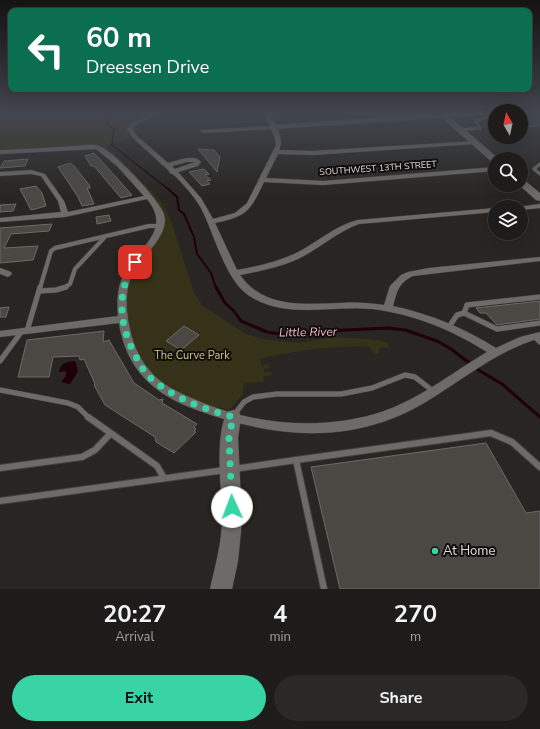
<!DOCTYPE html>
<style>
:root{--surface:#1e1c1a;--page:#2b2927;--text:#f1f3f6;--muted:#a1a1a2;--line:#3c3a39;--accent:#38d4a6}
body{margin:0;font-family:"Nunito Sans",sans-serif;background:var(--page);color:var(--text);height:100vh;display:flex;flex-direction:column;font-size:15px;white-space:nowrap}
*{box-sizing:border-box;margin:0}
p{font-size:13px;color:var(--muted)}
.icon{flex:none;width:22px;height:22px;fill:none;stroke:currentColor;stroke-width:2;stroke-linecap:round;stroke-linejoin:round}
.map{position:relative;height:589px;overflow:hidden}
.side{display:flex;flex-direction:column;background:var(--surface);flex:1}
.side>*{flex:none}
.banner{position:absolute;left:8px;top:8px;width:524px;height:84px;border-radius:8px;box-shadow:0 4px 16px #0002,0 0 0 1px var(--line);background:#0b6e4f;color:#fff;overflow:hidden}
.needle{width:26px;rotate:351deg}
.fabs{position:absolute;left:488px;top:104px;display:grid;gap:8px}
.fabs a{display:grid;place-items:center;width:40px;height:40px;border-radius:50%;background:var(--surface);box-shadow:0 4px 16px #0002,0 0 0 1px var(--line);font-size:20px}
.pin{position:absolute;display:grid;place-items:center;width:34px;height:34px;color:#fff;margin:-17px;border-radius:8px;box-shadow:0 2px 6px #0006}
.me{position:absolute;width:44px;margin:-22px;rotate:358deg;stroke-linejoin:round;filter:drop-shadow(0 0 3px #0008)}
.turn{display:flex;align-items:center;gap:14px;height:84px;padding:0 12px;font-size:18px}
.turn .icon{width:52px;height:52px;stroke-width:2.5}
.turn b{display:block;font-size:28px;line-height:34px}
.eta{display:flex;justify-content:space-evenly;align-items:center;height:68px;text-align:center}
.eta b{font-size:24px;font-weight:700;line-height:28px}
.button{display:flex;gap:8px;margin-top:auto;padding:8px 12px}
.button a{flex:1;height:46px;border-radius:24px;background:var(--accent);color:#111;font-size:16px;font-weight:700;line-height:46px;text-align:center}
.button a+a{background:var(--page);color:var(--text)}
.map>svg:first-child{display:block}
.green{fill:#36321a}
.water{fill:#200008}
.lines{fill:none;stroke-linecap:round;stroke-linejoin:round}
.stream-far2{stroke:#200008;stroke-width:1.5}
.stream-far1{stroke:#200008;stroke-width:2}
.stream{stroke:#200008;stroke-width:3}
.building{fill:#4b4844;stroke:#6d6a66}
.lane-far3-casing{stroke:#43403e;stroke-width:3.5}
.lane-far2-casing{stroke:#43403e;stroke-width:5}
.lane-far1-casing{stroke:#43403e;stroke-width:6}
.lane-casing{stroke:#43403e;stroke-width:8}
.street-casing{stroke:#43403e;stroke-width:1}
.secondary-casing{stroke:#43403e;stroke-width:1}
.lane-far3{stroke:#6e6a67;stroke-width:3}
.lane-far2{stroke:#6e6a67;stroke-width:4}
.lane-far1{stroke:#6e6a67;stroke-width:5}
.lane{stroke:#6e6a67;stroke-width:6}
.street{fill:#6e6a67;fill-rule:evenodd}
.secondary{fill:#6e6a67;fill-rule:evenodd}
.route{stroke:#38d4a6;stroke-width:7;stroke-dasharray:0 12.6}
.poi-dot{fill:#38d4a6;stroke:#100e0d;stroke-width:1.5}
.labels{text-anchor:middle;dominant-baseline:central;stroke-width:4;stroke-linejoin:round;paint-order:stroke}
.far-street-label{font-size:9px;fill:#e1dedc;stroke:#100e0d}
.park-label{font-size:11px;fill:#d3c67e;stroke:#100e0d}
.water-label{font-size:12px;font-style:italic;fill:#f6b7c2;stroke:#100e0d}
.near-poi-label{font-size:13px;fill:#e1dedc;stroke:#100e0d;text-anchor:start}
</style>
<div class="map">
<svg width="540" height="589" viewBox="0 0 540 589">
<rect width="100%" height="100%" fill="#282522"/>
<path class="green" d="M0 113H160L136 120 128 129 131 138 105 145 159 199 166 209 172 224 194 293 202 305 246 334 262 339 299 343 333 337 368 339 387 342 389 348 380 347 379 354H375L369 347C332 345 295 351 260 359L262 366 268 364 270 368 264 369V372H271L272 375 263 377 264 382 244 383 243 394 229 410 172 398 127 343 124 282 152 239 158 224 153 203 98 146 0 150Z"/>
<path class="water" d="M75 361 78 371 70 384 61 382 66 376V371L59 372C61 363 66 362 75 361Z"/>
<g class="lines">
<path class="stream-far2" d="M111 113 106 123 114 129 112 145 168 189"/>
<path class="stream-far1" d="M167 188 177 197 179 210 184 214 194 237 197 254 211 273 216 288"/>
<g class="stream">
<path d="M216 287 225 303 234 311 241 321 267 332 286 335 324 331 388 328 405 330 437 341 451 349 472 365"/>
<path d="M475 368 502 384 540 417"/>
</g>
</g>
<g class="building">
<path d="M540 115V126L521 127V116Z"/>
<path d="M198 149 214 150 220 157 217 172Z"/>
<path d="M94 153 116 177 132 195 121 198 94 166H91L85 156Z"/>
<path d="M28 159 25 166 0 168 4 161Z"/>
<path d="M70 163 74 166 90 186V188H87L94 204 82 206 78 197 58 167Z"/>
<path d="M204 169 209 174 205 175 211 180 207 181 210 184 202 186 189 172Z"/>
<path d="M36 186 42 193 46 206 31 210 20 189Z"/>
<path d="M16 204 13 211 0 212V205Z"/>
<path d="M109 215 111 221 97 224 96 217Z"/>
<path d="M52 224 49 231 11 234 4 248 38 246 33 260 0 263V228Z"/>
<path d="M540 301V319L497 325 486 313H480L476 308Z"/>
<path d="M9 307 6 317H0V308Z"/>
<path d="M184 326 199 335 181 350 166 341Z"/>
<path d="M104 331 103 342 109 340 134 383 159 400 163 399 162 403 197 424 194 427 196 429 194 431 196 432 174 453 156 442 155 437 105 405 94 385 95 384 84 359 80 360 79 356 53 357 49 377H18L27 340Z"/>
<path d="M486 443 526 513 540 511V589H340L311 467Z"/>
</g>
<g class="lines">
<defs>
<g id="lane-far3">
<path d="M460 130 480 128 476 120 495 116"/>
<path d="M540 164 534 169 540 174"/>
</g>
<g id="lane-far2">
<path d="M40 288 51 251 55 248 149 226H161"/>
<path d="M64 288 70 284 75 269 104 238"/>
</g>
<g id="lane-far1">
<path d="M39 291 56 290 66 287"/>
<path d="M464 313 467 305 540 297"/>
<path d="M449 327 457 315 464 313 497 329 540 323"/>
<path d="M27 331 40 287"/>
<path d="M535 337 540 342"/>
<path d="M0 361 22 331"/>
<path d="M0 390 68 403 78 407 89 418"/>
<path d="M234 415 244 402 253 397 277 394H341L372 388 405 375 415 377 433 391"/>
</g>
<g id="lane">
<path d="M88 417 157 466 164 478"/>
<path d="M296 460 491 433 512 442 540 467"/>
<path d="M0 468 82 457 95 450 110 434"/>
<path d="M234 469 296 460 324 589"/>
<path d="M0 501 225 470"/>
</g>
<g id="street">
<path d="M153 113H160L137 124 133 129 136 135 168 163C178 161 194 153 201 162L198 166 178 172 201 198 213 219 235 213 247 203 276 145 275 138 271 129 203 133 200 131 201 130 270 126 264 113H270C275 124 285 138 279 150L313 151 476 141V143L474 144 313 155 278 154 266 178 323 181 495 167V171L323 185 264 182C250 211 248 216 215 223L237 270C259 266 282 261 302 250 320 240 337 225 358 220L495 208V212L359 224C337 232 320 248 300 258 281 267 260 271 240 275 264 309 303 304 341 303 356 302 370 303 384 305L390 286 401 275 408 272 429 268 540 257V261L413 276C398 283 397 292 393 306 430 314 464 328 496 348L520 337 540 332V338C496 351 463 380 424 403 351 446 273 438 197 410 154 395 126 369 119 323L0 337V331L118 316C117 302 117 287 124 274 138 247 173 231 147 199L65 217 0 222V218L61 212 58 201 41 176 31 174 0 176V172L31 170 45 174 64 201 68 212 144 196 117 166 96 149 0 154V150C25 149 49 148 74 146 81 146 92 143 99 146 114 151 156 197 163 212 173 234 140 257 132 275 127 286 126 299 127 311 129 333 136 356 151 372 162 385 179 393 194 399 250 424 315 431 375 414 416 402 450 374 487 352 452 330 414 314 372 309 331 305 285 320 248 295 225 279 214 233 201 208 194 196 184 185 174 175L170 173 169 171 132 137 127 129 133 122ZM187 162H195L175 169 172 166Z"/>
<path d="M540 204V208L521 210V207H518Z"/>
<path d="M0 268 11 272 12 274 8 277 0 274Z"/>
</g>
<g id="secondary">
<path d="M437 113H485L481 115 450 117 499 159H495V163L492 162 442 118 273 129 269 127 273 125Z"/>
<path d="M521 179 524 180 540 193V201L536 200 519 185H521Z"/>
<path d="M233 410 239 412 241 417 238 438 242 521 238 561 232 589H210C215 567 222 542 222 519 222 489 214 439 227 412Z"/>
</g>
</defs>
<use href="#lane-far3" class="lane-far3-casing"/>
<use href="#lane-far2" class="lane-far2-casing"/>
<use href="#lane-far1" class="lane-far1-casing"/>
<use href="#lane" class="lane-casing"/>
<use href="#street" class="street-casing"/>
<use href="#secondary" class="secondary-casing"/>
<use href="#lane-far3" class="lane-far3"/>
<use href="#lane-far2" class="lane-far2"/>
<use href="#lane-far1" class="lane-far1"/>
<use href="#lane" class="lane"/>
<use href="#street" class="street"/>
<use href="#secondary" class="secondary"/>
</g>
<linearGradient id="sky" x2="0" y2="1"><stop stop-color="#161413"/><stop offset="0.58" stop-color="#42464f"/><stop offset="1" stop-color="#42464f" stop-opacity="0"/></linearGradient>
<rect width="540" height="196" fill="url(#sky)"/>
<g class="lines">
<path class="route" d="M135 262C116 292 119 324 135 355 140 364 144 373 153 380 176 399 204 409 233 417L229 438 232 507"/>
</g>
<circle class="poi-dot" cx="435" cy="551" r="4"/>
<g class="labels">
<g class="far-street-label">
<text transform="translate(378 168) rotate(-4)">SOUTHWEST 13TH STREET</text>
</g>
<g class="park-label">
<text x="192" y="355">The Curve Park</text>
</g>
<g class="water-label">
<text transform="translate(308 332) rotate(-1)">Little River</text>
</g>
<g class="near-poi-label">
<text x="443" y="551">At Home</text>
</g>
</g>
</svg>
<div class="fabs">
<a><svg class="needle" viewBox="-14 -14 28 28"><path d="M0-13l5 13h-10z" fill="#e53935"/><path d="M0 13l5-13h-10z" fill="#a1a1a2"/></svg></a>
<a><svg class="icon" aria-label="search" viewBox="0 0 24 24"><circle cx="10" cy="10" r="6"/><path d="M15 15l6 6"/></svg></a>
<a><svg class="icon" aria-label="layers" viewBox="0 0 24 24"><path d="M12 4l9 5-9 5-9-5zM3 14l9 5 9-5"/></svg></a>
</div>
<div class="pin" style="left:135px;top:262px;background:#d93025"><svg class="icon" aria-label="arrive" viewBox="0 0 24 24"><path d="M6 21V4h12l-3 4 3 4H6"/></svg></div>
<svg class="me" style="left:232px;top:507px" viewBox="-20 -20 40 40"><circle r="19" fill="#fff"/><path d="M0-13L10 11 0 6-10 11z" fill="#38d4a6"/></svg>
<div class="banner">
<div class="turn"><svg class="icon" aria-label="left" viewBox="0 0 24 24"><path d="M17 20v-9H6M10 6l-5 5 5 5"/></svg><div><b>60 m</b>Dreessen Drive</div></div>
</div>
</div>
<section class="side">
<div class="eta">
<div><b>20:27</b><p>Arrival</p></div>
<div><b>4</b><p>min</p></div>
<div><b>270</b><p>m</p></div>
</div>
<div class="button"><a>Exit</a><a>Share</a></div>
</section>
